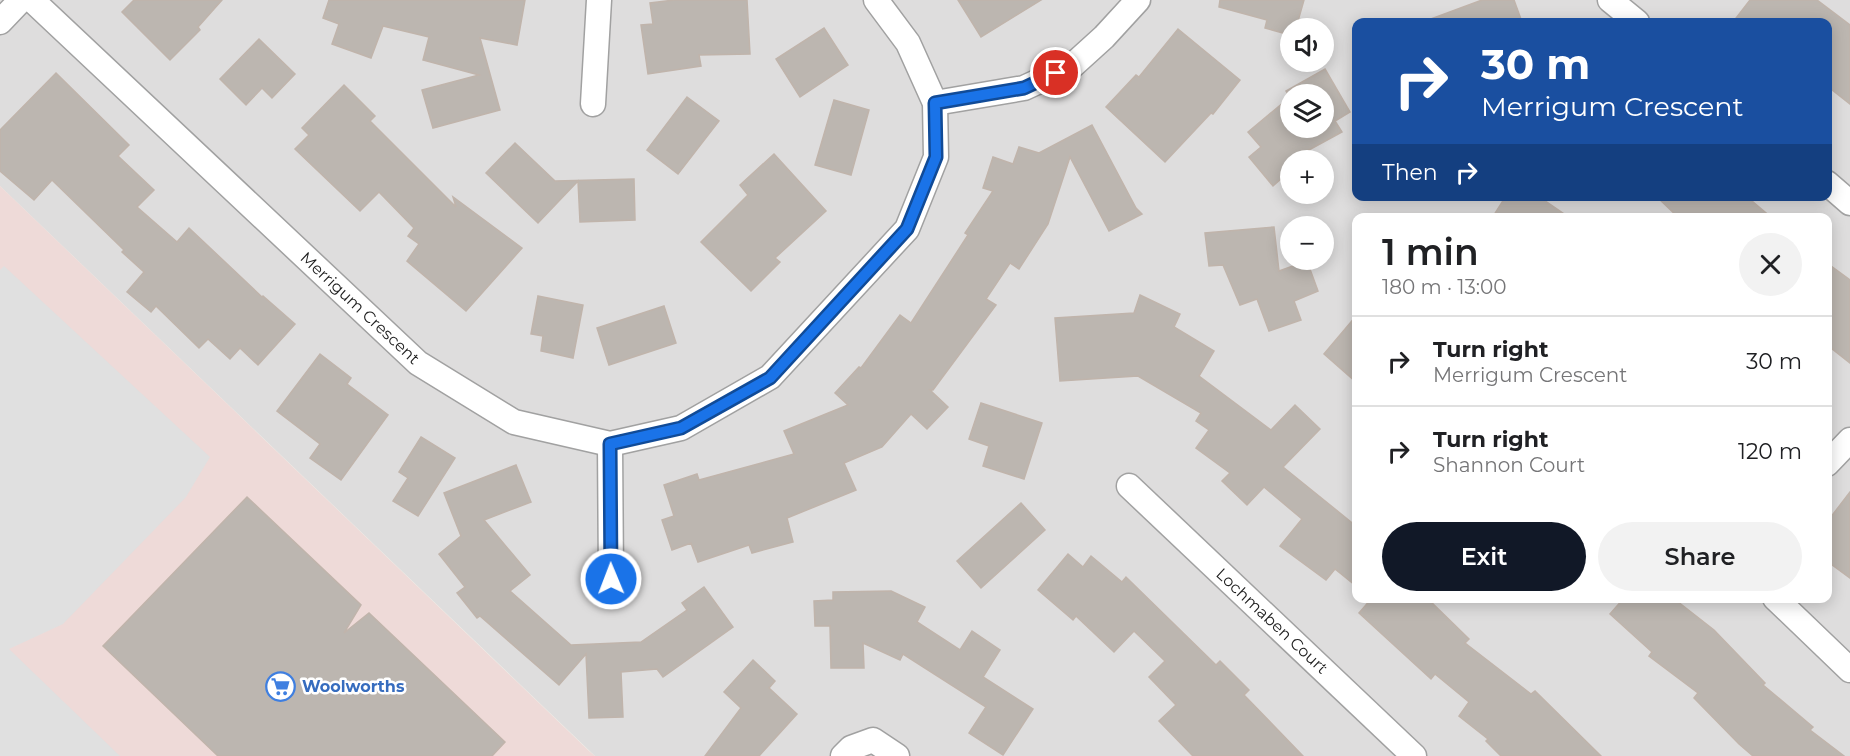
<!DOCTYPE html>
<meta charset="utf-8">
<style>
:root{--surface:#fff;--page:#f2f2f2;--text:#202124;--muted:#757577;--line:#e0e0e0;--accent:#111827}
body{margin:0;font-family:Montserrat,sans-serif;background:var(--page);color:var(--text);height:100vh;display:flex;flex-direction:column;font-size:22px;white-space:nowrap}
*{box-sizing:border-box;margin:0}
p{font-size:20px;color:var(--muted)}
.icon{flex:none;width:33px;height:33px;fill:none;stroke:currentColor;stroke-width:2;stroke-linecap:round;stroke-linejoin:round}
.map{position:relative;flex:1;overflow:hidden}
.panel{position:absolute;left:1352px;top:213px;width:480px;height:390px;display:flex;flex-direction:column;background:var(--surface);border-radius:12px;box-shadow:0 3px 15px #0003}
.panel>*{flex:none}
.hud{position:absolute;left:1352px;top:18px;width:480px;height:183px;border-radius:12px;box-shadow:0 3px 15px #0003;background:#1a4fa0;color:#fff;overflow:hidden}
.fabs{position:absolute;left:1280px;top:18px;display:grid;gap:12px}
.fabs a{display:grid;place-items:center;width:54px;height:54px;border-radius:50%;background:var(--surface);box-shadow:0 3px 15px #0003;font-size:30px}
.pin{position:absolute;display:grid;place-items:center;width:51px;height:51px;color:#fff;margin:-26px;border:3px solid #fff;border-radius:50%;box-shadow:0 2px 6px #0007}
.me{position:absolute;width:66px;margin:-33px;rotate:359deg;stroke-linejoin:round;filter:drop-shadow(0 0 4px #0008)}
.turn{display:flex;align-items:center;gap:21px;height:126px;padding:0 30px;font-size:27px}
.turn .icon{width:78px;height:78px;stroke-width:2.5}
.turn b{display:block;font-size:42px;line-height:51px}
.then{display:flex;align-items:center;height:57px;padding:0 30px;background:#0003;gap:12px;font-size:22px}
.round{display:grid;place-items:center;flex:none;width:63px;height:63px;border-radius:32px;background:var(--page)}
.head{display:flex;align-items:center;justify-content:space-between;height:102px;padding:0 30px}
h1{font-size:36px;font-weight:600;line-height:45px}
.cta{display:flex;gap:12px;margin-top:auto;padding:12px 30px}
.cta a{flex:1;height:69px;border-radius:36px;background:var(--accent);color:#fff;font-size:24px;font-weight:600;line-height:69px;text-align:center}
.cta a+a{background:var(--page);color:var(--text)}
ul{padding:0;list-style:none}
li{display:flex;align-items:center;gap:18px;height:90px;padding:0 30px;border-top:2px solid var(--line)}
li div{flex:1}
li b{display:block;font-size:22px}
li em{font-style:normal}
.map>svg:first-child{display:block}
.residential{fill:#dedddd;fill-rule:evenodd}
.commercial{fill:#eedad8}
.parking{fill:#e0e0e0}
.building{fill:#bcb6b0;stroke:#c0b4ab;stroke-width:1.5}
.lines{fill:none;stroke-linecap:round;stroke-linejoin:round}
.minor-casing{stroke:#a1a1a1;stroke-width:27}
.minor{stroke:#fff;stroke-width:24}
.route-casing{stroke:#114b97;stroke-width:15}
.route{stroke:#1a73e8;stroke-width:10}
.labels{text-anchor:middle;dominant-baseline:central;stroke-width:5;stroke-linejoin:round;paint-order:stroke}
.street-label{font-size:16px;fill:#202020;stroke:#fff}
.shop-label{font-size:16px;font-weight:bold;fill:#366cbe;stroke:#fff;text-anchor:start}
</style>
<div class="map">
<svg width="1850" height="756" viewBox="0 0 1850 756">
<rect width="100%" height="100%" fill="#efede7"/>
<path class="residential" d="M0 0H1850V756H595L0 186ZM1356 22H1827V196H1356ZM1290 28H1323V62H1290ZM1290 94H1323V128H1290ZM1290 160H1323V194H1290ZM1356 218H1827V598H1356ZM1290 226H1323V260H1290Z"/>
<path class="commercial" d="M0 186 589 751 595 756H0Z"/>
<path class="parking" d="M4 266 210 457 186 497 63 624 9 649 120 756H0V270Z"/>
<g class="building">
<path d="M134 0H222L198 27 200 30 170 60 122 12Z"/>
<path d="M329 0H525L517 45 480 38 500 110 433 128 422 90 479 75 423 60 429 37 383 26 371 58 332 44 339 24 323 18Z"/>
<path d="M674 0H747L750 54 699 55 701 66 648 74 641 25 653 24 650 3Z"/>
<path d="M958 0H1041L981 37Z"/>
<path d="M1220 0H1304L1296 28H1290V35L1265 28 1267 20 1219 7Z"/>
<path d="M1482 0H1514L1522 22H1428V20Z"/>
<path d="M1750 0H1817L1850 25V104L1827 86V22H1733Z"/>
<path d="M824 28 848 65 800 97 776 59Z"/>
<path d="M1178 29 1240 80 1213 114 1211 113 1165 162 1106 107 1136 75 1139 77Z"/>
<path d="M259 39 295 74 272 98 262 88 246 105 220 79Z"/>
<path d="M1325 69 1350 112 1335 121 1342 132 1307 151 1310 155 1303 160H1290V171L1273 186 1249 157 1261 147 1248 132 1290 97V128H1323V94H1290V97L1286 91Z"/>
<path d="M56 73 129 145 118 156 154 190 137 207 177 242 189 228 262 297 263 296 295 324 258 365 240 348 230 359 208 339 199 348 156 306 151 312 127 292 144 272 122 252 124 250 52 180 34 200 0 171V130Z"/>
<path d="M344 85 375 116 370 121 456 207 453 197 522 248 466 311 407 261 419 244 408 236 414 228 379 192 360 211 295 149 309 135 302 128Z"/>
<path d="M687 97 719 121 678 174 647 150Z"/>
<path d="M834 100 869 110 851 175 815 165Z"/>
<path d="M1092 125 1136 208 1142 214 1109 231 1070 157 1048 224 1019 269 1010 263 986 299 996 305 933 390H930L948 407 927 429 911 414 882 447 844 463 856 490 787 518 793 542 752 553 749 545 698 562 691 543 672 550 662 520 674 516 664 485 697 474 699 480 794 454 784 431 848 405 835 393 859 367 861 368 900 315 911 323 968 235 965 233 993 191 983 188 993 157 1013 164 1019 147 1039 153Z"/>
<path d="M515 143 555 181 634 179 635 220 580 222 578 181 538 223 486 173Z"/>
<path d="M774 154 826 211 775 258 780 262 751 291 701 242 748 195 740 185Z"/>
<path d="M1506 196H1538L1570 218H1492Z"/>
<path d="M1656 196H1746L1772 218H1679Z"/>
<path d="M1274 227 1279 271 1307 261 1318 291 1294 301 1301 320 1269 331 1257 299 1240 305 1223 265 1209 266 1205 233Z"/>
<path d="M1827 263 1850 280V363L1827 345Z"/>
<path d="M1140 295 1180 314 1174 327 1214 351 1199 376 1271 430 1295 405 1320 429 1283 467 1356 526V586L1335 569 1326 580 1280 546 1302 519 1264 487 1247 505 1222 481 1230 473 1196 448 1209 430 1196 421 1201 413 1138 376 1060 381 1055 318 1134 313Z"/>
<path d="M538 296 583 305 573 358 541 351 543 336 531 334Z"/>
<path d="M664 306 676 343 609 365 597 328Z"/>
<path d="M1356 316V382L1324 354Z"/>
<path d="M320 354 351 378 347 384 388 415 341 480 310 458 320 444 277 411Z"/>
<path d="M981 403 1042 423 1024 479 983 466 989 446 969 439Z"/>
<path d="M421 437 455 458 418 516 393 501 408 478 399 472Z"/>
<path d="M516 465 531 502 484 520 530 575 510 591 571 645 641 642 687 610 682 603 704 587 733 627 663 677 657 669 621 672 623 717 589 718 586 654 559 685 480 616 477 618 457 593 465 587 439 554 461 536 444 493Z"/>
<path d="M1850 492V578L1827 561V522Z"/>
<path d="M247 497 361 605 344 633 369 613 505 742 492 756H218L103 646Z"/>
<path d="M1021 503 1045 530 981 588 957 561Z"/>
<path d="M1068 554 1083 567 1091 556 1122 582 1126 577 1216 665 1220 661 1249 690 1244 695 1303 756H1193L1159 721 1176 705 1149 677 1165 661 1134 631 1114 652 1076 616 1073 620 1038 590Z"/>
<path d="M891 591 925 607 917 622 960 650 972 631 1000 650 983 677 1033 709 1003 755 969 733 986 707 903 654 900 660 863 643 864 668H831L830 626H815L814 601 833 600V592Z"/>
<path d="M1372 598H1427L1469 639 1465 643 1531 694 1535 691 1601 756H1501L1486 741 1488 739 1459 716 1469 702 1435 674 1431 679 1359 613Z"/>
<path d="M1624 598H1673L1714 630 1765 683 1763 685 1813 727 1810 730 1844 756H1753L1739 744 1694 698 1698 693 1649 656 1652 652 1610 614Z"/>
<path d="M753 660 775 681 769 688 797 714 759 756H705L741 708 724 692Z"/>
</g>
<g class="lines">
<defs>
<g id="minor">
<path d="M32 0 418 363 514 422 610 444 681 428 770 377 907 229 936 157 935 103 908 43 876 0"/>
<path d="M1610 0 1637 22"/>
<path d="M0 22 21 0"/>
<path d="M935 103 1024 88 1072 66 1104 37 1138 0"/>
<path d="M593 104 599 0"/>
<path d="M1827 183 1850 203"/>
<path d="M610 444 611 579"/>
<path d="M1827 464 1850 440"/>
<path d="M1129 486 1414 756"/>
<path d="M1775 598 1850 670"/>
<path d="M843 756 851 748 873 740 897 756"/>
</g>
</defs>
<use href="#minor" class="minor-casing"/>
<use href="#minor" class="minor"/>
</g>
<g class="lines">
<defs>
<path id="route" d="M611 579 610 444 681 428 770 378 907 229 936 157 935 103 1024 88 1056 73"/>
</defs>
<use href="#route" class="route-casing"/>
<use href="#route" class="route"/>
</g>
<defs>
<symbol id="supermarket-ring" viewBox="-11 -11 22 22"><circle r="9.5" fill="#fff" stroke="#3f7fe0" stroke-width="1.5"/><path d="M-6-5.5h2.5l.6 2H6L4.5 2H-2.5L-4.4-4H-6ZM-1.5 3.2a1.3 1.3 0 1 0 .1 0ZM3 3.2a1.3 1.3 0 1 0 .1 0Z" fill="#3f7fe0"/></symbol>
</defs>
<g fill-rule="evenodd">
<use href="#supermarket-ring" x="264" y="670" width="33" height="33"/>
</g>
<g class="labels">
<g class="street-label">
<text transform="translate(360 308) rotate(43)">Merrigum Crescent</text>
<text transform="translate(1272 621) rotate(43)">Lochmaben Court</text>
</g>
<g class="shop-label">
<text x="302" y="686">Woolworths</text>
</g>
</g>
</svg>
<div class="fabs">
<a><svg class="icon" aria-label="sound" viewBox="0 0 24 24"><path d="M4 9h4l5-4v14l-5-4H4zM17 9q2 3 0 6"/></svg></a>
<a><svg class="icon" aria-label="layers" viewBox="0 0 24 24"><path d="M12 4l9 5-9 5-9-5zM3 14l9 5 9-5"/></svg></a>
<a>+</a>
<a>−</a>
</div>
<div class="pin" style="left:1056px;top:73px;background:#d93025"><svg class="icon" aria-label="arrive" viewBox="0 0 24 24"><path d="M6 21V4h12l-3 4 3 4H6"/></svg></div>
<svg class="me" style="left:611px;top:579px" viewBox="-20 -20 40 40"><circle r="17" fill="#1a73e8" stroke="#fff" stroke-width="3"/><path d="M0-11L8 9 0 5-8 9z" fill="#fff"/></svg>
<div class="hud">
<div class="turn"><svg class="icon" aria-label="right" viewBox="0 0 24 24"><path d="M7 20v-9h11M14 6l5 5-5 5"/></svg><div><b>30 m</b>Merrigum Crescent</div></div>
<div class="then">Then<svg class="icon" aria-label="right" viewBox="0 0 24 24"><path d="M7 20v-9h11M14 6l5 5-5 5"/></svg></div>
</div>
<section class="panel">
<div class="head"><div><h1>1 min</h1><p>180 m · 13:00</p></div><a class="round"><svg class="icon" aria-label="close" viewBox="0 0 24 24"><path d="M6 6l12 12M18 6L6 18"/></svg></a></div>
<ul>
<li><svg class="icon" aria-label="right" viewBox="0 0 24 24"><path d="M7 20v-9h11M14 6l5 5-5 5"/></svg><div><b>Turn right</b><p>Merrigum Crescent</p></div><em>30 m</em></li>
<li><svg class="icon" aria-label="right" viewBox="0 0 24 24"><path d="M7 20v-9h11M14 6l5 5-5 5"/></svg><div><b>Turn right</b><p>Shannon Court</p></div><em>120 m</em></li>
</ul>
<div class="cta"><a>Exit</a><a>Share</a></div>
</section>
</div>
